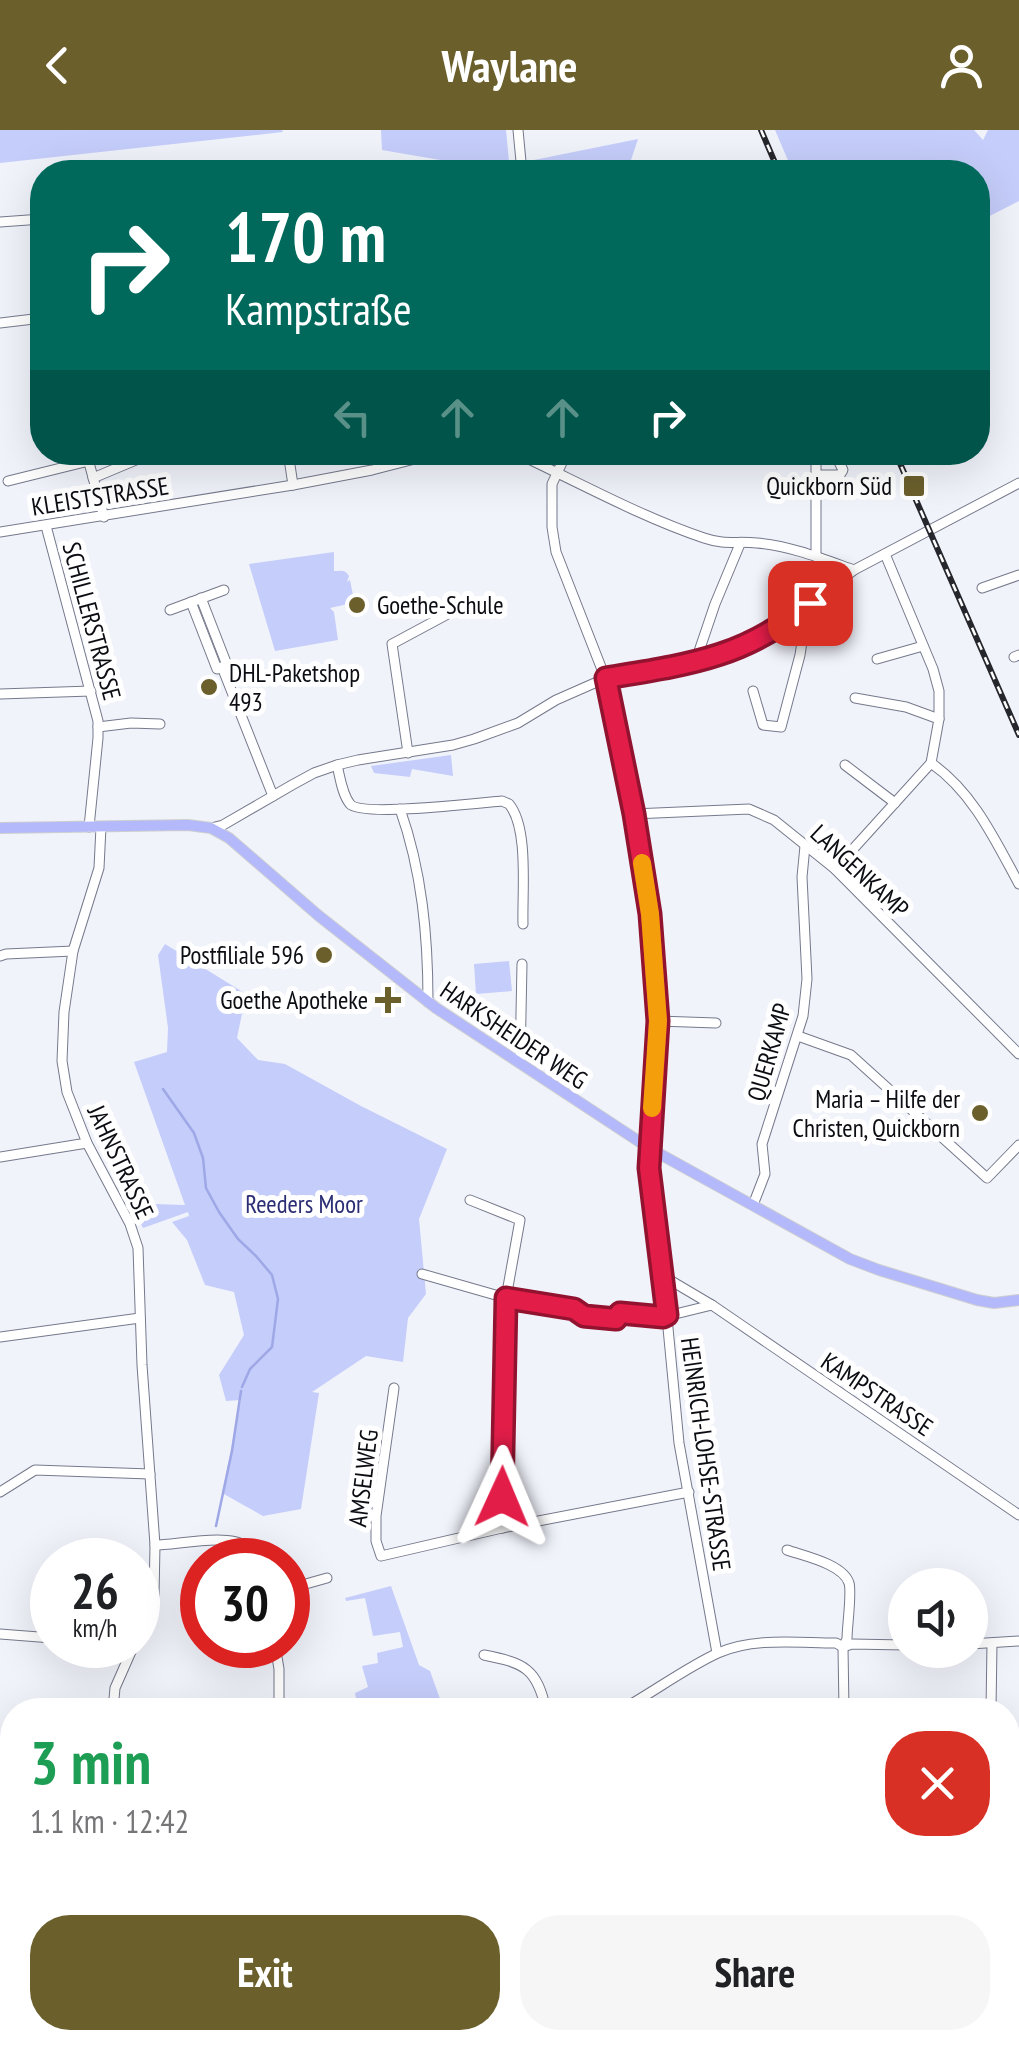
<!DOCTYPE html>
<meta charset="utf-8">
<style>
:root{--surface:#fff;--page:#f6f6f6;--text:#202124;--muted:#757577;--accent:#6b5f2c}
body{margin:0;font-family:"PT Sans Narrow",sans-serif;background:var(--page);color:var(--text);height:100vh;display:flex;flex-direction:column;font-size:38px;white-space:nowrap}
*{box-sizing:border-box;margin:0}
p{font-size:32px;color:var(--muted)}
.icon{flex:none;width:55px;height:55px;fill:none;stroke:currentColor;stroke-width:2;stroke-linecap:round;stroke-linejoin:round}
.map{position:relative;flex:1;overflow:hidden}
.panel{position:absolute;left:0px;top:1568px;width:1020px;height:352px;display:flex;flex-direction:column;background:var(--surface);border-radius:40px 40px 0 0;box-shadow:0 10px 40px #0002}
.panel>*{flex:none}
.banner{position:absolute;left:30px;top:30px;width:960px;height:305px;border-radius:40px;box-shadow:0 10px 40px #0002;background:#00695c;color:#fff;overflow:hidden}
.controls{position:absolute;left:888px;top:1438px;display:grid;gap:20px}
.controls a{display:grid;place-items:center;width:100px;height:100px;border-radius:50%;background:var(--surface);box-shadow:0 10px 40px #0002;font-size:50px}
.speed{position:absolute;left:30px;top:1408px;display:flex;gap:20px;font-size:50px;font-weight:700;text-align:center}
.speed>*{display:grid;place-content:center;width:130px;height:130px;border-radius:50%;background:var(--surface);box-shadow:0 10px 40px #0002;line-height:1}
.speed small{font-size:25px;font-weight:400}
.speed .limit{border:15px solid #d22;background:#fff;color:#111}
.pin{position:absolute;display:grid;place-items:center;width:85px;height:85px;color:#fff;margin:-42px;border-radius:20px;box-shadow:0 5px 15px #0006}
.me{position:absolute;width:110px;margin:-55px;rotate:1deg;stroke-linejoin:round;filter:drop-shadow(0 0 8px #0008)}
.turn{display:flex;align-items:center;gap:35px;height:210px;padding:0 30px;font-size:45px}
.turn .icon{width:130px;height:130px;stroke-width:2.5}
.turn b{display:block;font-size:70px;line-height:85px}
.lanes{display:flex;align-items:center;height:95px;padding:0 30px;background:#0003;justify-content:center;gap:50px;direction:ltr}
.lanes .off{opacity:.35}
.round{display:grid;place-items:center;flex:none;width:105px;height:105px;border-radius:40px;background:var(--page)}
.headline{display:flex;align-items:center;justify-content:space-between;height:170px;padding:0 30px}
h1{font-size:60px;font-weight:600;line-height:75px;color:#1e9e55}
.action{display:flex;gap:20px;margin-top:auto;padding:20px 30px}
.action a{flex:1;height:115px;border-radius:40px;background:var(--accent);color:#fff;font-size:40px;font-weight:600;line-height:115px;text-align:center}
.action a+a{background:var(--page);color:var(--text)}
header{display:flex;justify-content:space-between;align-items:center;height:130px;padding:0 30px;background:var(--accent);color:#fff;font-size:45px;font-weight:600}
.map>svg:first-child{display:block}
.green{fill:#c5cdfa}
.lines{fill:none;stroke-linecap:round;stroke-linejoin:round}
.stream{stroke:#9fa8e6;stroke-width:2.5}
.minor-casing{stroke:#75798b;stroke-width:11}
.major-casing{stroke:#cecfd0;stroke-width:12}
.minor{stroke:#fff;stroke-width:9}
.major{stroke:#b3b9fb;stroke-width:10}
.rail-casing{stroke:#26272d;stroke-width:6}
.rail{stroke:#fff;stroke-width:2.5;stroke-dasharray:8;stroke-linecap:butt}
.route-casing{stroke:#92132f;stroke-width:25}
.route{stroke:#e11d48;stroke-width:18}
.slow{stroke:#f59e0b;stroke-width:18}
.poi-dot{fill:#6b5f2c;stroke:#fff;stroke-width:4}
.labels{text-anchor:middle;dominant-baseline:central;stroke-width:10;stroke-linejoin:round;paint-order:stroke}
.poi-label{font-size:25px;fill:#0c0d13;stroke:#fff;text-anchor:end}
.street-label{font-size:25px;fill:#0c0d13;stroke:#fff}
.park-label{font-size:25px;fill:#2c2e75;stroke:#fff}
</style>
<header><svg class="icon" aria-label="back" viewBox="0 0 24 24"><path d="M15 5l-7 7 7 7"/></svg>Waylane<svg class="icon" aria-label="person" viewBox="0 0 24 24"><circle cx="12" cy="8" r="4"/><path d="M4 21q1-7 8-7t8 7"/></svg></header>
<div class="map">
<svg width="1019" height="1918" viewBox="0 0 1019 1918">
<rect width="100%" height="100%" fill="#f1f3fb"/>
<g class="green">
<path d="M0 0H282L283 2 0 33Z"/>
<path d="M381 0H506L510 42 382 20Z"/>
<path d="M775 0H974L983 10 988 0H1019V71L982 90 978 106V42H793Z"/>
<path d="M638 9 627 42H525L524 32Z"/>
<path d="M334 422V441C341 441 345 439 349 446L347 452 350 450 354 470 348 474 330 478 334 482 338 510 275 521 249 434Z"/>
<path d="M451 625 453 646 412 639 410 647 374 643 371 636Z"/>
<path d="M165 814 246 864 237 908 258 930 285 934 361 976 447 1019 419 1089 426 1164 408 1188 403 1232 366 1226 312 1262 319 1263 301 1379 263 1386 222 1363 241 1270 226 1271 219 1245 244 1205 234 1162 205 1155 187 1110 172 1092 189 1086 188 1082 143 1098 134 1080 154 1074 185 1075 134 932 167 922 168 898 158 825Z"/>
<path d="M509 831 512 861 476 864 474 834Z"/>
<path d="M391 1456 419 1535 430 1541 444 1580H358L355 1563 368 1557 362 1536 378 1533 377 1523 403 1517 400 1502 373 1506 365 1468 346 1471 345 1468Z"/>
<path d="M1008 1861 1019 1862V1918H957L962 1908H1008Z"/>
</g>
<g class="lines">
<g class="stream">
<path d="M163 959 194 1003 203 1028 206 1058 219 1082 238 1109 256 1126 272 1145 278 1169 272 1217 250 1239 242 1257"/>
<path d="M216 1396 232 1321 241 1261"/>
</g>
<defs>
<g id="minor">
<path d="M518 0 522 42"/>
<path d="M0 92 42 89"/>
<path d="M0 193 42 188"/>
<path d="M86 322 104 387"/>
<path d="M288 322 293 355"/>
<path d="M514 322C576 351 639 386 704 408 724 415 738 411 757 413 791 416 823 429 854 440"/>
<path d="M567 322 552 354V397L556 422 608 555 650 785 658 891 649 1038 663 1146 679 1313 717 1523"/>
<path d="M816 322V426"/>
<path d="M816 345H840L843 340 838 330 825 322"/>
<path d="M93 348 155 322"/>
<path d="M8 351 89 331"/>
<path d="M46 396 98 591V608L89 697"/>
<path d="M0 402 293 355 372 340 442 322"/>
<path d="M982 458 1019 445"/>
<path d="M201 468 227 535 222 537 273 666"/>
<path d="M191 472 217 539 222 537"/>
<path d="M170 480 224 460"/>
<path d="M1014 527 1019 525"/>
<path d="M877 529 923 516"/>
<path d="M695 533 715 474 740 414"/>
<path d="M753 561 763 595 781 597 800 525 803 505 794 487"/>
<path d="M0 564 91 561"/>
<path d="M855 568 906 577 939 589"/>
<path d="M98 597 131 593 160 594"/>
<path d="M408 623 392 514 446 485"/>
<path d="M931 633C973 662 995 710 1019 754"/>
<path d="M337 635C340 647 342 664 350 674 361 687 479 673 502 671L509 674C529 698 522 762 523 794"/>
<path d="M845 635 895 673"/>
<path d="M400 679C422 741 428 806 428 872"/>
<path d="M633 684 749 679 774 690 835 739 1019 924"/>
<path d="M101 697 99 738 73 821 64 882 62 931 67 962 87 1013 130 1094 138 1118 142 1235 155 1415 154 1466 138 1506"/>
<path d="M211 698 223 695 292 655 314 643 337 635 358 630 453 615 474 609 518 593 556 570 606 548 695 533 740 519 794 487 854 440 1019 353"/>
<path d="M835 739 931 633 939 589V561L933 539 885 424"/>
<path d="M0 826 6 824 73 821"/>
<path d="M658 891 716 893"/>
<path d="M798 906 851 925 987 1048 1019 1015"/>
<path d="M520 933 522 834"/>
<path d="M0 1027 87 1013"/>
<path d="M470 1070 520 1090 506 1168 503 1194 502 1398"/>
<path d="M753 1075 765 1044 762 1014 803 886 807 849 802 747 805 716"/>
<path d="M422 1144 506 1168 574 1179 584 1185 616 1189 620 1183 663 1187 712 1175"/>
<path d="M663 1146 712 1175 1019 1385"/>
<path d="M0 1207 140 1188"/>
<path d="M394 1258 376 1386V1411L381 1426 502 1398 689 1362"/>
<path d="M0 1362 35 1340 150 1344"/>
<path d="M155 1415C176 1415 229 1403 245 1416 248 1418 253 1427 254 1430"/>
<path d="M787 1420C804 1426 843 1434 849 1453 852 1463 847 1496 847 1509L843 1517 844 1580"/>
<path d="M288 1459 327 1448"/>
<path d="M0 1504 52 1508"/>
<path d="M970 1514 1019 1511"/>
<path d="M275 1515 279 1539V1580"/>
<path d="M484 1525C524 1533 537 1538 546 1580"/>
<path d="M113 1580 115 1558 134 1515"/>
<path d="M621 1580C652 1563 687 1537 718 1523 754 1507 798 1513 836 1513L843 1517 852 1514 905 1515"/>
<path d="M991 1580 992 1513"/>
<path d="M0 1640 12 1642"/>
<path d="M0 1759 12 1762"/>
<path d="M1014 1811 1019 1798"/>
<path d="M0 1845 12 1813"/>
<path d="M0 1900 25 1916"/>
<path d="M211 1908 221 1918"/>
<path d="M492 1908 496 1918"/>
<path d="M842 1908 867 1918"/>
<path d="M153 1918 164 1908"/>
<path d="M414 1918 443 1908"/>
</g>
<path id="major" d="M0 698 188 695 211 698 229 708 319 786 436 878 649 1018 850 1129 879 1140 977 1170 994 1173 1019 1170"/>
</defs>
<use href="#minor" class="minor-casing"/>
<use href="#major" class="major-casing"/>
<use href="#minor" class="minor"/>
<use href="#major" class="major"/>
<defs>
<g id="rail">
<path d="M761 0 779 42"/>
<path d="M895 322 1019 605"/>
<path d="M1008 1777 1019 1751"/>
<path d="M940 1918 945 1908"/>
</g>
</defs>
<use href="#rail" class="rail-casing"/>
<use href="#rail" class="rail"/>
</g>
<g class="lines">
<defs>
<path id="route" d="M502 1367 506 1168 574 1179 584 1186 616 1189 620 1183 663 1187 667 1185 649 1038 658 891 650 784 634 684 606 548C686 535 746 528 810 473"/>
</defs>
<use href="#route" class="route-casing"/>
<use href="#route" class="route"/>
<path class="slow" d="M642 733 650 784 658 891 652 978"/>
</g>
<g class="poi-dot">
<rect x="902" y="344" width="24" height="24" rx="5"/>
<circle cx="357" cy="475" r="10"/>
<circle cx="209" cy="557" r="10"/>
<circle cx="324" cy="825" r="10"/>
<path d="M383 855h10v10h10v10h-10v10h-10v-10h-10v-10h10z"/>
<circle cx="980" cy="983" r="10"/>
</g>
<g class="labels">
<g class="poi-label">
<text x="892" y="356">Quickborn Süd</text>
<text x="377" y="475" text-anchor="start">Goethe-Schule</text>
<text x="229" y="543" text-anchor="start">DHL-Paketshop<tspan x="229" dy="29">493</tspan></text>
<text x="304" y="825">Postfiliale 596</text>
<text x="368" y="870">Goethe Apotheke</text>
<text x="960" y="969">Maria – Hilfe der<tspan x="960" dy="29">Christen, Quickborn</tspan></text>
</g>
<g class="street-label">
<text transform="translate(100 366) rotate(-9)">KLEISTSTRASSE</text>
<text transform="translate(92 491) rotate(75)">SCHILLERSTRASSE</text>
<text transform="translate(860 741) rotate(43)">LANGENKAMP</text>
<text transform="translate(514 905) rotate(34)">HARKSHEIDER WEG</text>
<text transform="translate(769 922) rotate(-74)">QUERKAMP</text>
<text transform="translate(121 1032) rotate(65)">JAHNSTRASSE</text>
<text transform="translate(877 1264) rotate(34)">KAMPSTRASSE</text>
<text transform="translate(706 1324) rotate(82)">HEINRICH-LOHSE-STRASSE</text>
<text transform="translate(363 1348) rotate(-83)">AMSELWEG</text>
</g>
<g class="park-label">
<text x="304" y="1074">Reeders Moor</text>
</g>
</g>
</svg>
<div class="controls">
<a><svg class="icon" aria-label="sound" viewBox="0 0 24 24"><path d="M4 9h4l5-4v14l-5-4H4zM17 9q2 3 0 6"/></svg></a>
</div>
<div class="speed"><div>26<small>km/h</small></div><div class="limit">30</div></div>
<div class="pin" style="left:810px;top:473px;background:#d93025"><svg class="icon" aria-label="arrive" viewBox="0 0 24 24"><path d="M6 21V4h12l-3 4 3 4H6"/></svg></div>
<svg class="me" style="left:502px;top:1367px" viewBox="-20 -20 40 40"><path d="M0-17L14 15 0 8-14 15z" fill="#e11d48" stroke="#fff" stroke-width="4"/></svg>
<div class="banner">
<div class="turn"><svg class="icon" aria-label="right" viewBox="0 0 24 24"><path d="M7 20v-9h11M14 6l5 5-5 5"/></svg><div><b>170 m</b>Kampstraße</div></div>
<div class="lanes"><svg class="icon off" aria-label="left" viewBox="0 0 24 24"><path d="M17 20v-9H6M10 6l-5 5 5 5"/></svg><svg class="icon off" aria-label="ahead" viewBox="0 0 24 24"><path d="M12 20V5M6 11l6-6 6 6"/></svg><svg class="icon off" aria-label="ahead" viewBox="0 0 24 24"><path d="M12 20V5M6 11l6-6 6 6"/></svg><svg class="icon" aria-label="right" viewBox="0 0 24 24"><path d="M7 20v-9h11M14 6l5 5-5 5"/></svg></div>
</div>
<section class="panel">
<div class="headline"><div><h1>3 min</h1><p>1.1 km · 12:42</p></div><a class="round" style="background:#d93025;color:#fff"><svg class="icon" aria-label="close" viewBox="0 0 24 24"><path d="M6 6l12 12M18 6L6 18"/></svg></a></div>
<div class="action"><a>Exit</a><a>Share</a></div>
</section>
</div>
